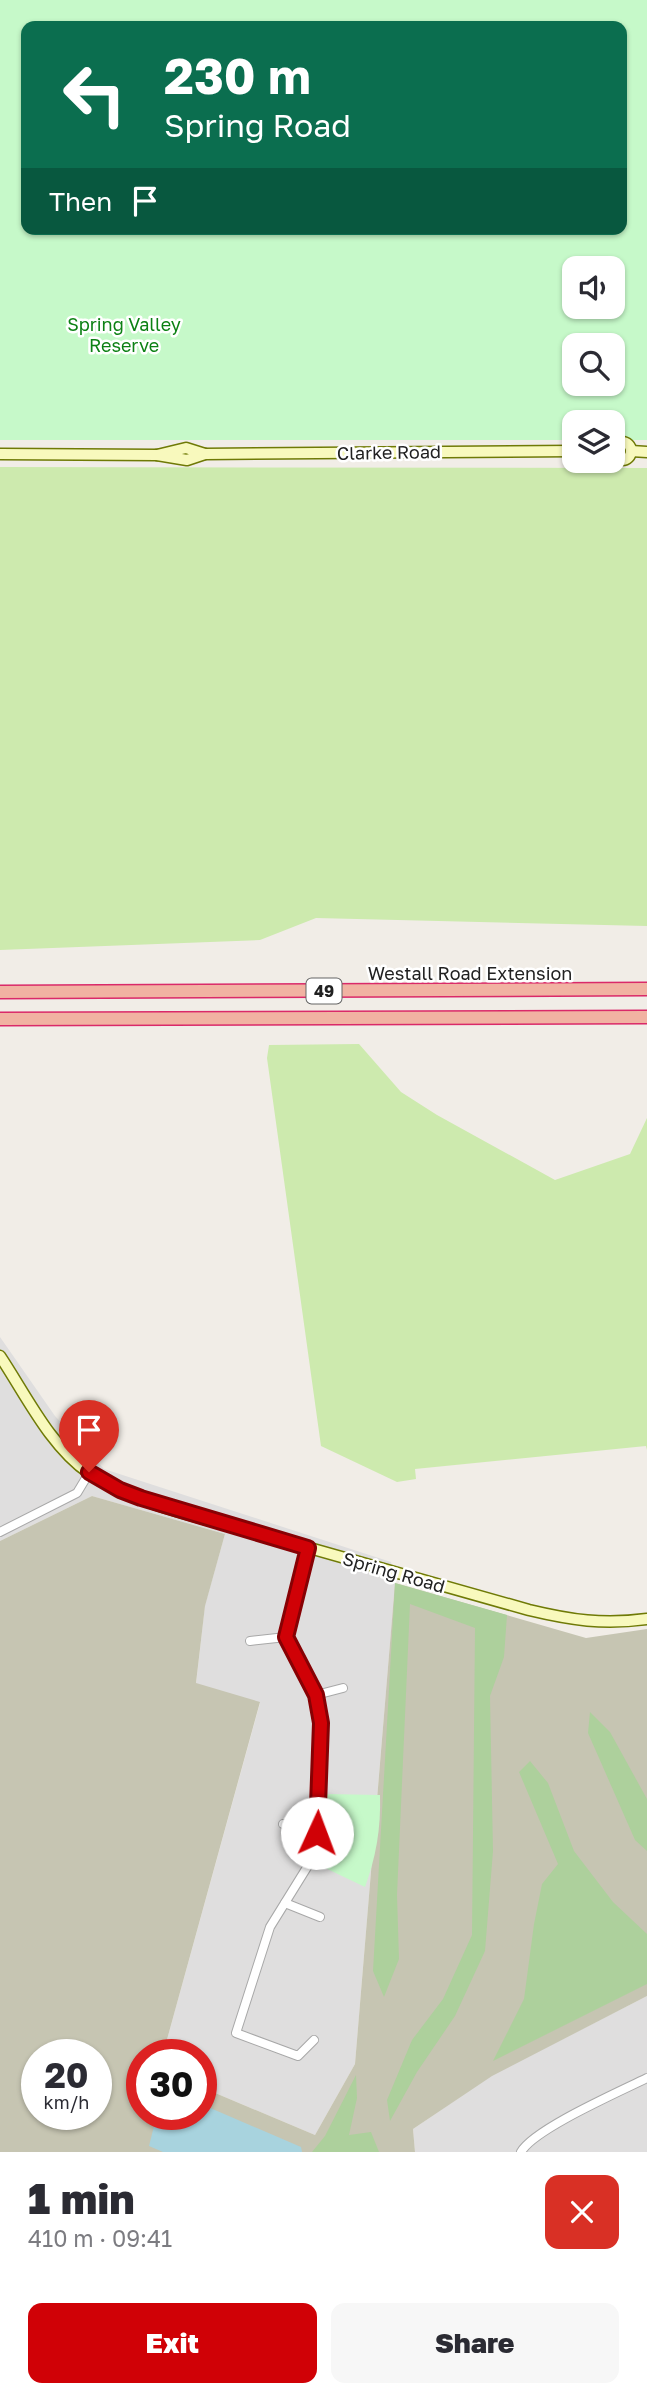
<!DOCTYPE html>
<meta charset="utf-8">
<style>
:root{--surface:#fff;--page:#f7f7f7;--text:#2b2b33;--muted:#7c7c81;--accent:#d00106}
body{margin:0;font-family:"Golos Text",sans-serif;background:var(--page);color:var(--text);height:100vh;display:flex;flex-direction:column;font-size:26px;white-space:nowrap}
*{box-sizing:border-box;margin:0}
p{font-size:23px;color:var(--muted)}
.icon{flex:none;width:38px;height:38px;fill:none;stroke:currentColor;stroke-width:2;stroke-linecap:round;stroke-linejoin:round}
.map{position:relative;height:2152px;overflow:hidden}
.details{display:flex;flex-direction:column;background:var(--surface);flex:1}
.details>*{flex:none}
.top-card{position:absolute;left:21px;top:21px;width:606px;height:214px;border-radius:14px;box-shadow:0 2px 5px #0004;background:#0b6e4f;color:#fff;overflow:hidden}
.fabs{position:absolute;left:562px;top:256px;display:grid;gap:14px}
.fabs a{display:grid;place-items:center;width:63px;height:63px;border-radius:14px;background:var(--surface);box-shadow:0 2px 5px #0004;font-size:35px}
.speed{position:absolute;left:21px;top:2039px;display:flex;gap:14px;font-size:35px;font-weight:700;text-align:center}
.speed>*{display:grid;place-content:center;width:91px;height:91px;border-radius:50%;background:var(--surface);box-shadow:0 2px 5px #0004;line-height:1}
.speed small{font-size:18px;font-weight:400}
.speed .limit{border:10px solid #d22;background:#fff;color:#111}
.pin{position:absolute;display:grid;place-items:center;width:60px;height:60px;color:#fff;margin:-72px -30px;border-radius:50% 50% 50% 0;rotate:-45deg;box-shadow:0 0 7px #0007}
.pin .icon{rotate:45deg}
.me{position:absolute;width:77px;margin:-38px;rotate:2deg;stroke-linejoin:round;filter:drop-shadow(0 0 5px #0008)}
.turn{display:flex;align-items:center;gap:24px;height:147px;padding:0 28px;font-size:32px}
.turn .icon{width:91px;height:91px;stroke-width:2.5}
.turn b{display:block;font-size:49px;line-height:60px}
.then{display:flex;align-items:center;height:66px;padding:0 28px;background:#0003;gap:14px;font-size:26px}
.round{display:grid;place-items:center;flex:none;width:74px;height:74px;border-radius:14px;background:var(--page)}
.summary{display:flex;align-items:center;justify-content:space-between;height:119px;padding:0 28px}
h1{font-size:42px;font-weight:800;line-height:52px}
.button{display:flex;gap:14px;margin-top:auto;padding:14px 28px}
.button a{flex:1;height:80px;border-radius:14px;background:var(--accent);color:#fff;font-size:28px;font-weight:800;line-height:80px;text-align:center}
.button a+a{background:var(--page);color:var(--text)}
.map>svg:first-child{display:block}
.residential{fill:#dfdede}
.construction{fill:#c6c5b2;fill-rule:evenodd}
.grass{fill:#cdeaae}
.forest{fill:#add09c}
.park{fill:#c6f9c9;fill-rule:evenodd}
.water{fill:#a8d3de}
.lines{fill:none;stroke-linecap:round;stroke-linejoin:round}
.minor-casing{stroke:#a8a8a8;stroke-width:10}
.secondary-casing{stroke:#6f7a06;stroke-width:13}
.trunk-casing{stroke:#da2969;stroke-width:15}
.minor{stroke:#fff;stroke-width:8}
.secondary{stroke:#f8f9bd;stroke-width:10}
.trunk{stroke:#f1b2a2;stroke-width:12}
.route-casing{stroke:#870104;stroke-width:18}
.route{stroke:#d00106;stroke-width:12}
.labels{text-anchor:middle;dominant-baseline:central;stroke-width:5;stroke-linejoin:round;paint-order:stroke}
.shield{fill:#fff;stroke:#646464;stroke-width:2}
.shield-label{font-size:16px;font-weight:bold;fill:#212121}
.park-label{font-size:18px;fill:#0c8114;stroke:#fff}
.street-label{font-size:18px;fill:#212121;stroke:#fff}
</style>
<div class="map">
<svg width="647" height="2152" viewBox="0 0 647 2152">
<rect width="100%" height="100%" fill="#f1ede7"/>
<g class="residential">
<path d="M0 1337 55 1416 104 1469 391 1562 395 1583 355 2064 315 2135 201 2087V2054H163L260 1703 196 1684 205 1605 225 1534 92 1496 0 1541Z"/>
<path d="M647 1996V2152H415L413 2129 492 2075Z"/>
</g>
<path class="construction" d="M92 1496 225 1534 205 1606 196 1683 260 1702 163 2054H142V2114H201V2087L315 2135 355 2064 395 1583 586 1638 647 1629V1996L492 2076 413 2129 415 2152H0V1541ZM37 2054H96V2114H37Z"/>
<g class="grass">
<path d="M0 467 647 468V926L316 918 260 940 0 950Z"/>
<path d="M359 1044 401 1092 437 1115 555 1180 630 1154 647 1118V1450L646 1446 415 1469 416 1479 397 1482 321 1446 267 1058 269 1045Z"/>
</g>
<g class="forest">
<path d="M395 1583 507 1615 504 1657 490 1696 493 1851 485 1951 455 2016 417 2072 390 2121 387 2100 412 2040 443 1999 472 1935 475 1628 410 1604 397 1895 399 1959 384 1997 373 1971Z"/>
<path d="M590 1712 610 1732 647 1799V1851L635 1840 588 1733Z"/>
<path d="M530 1761 548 1783 574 1851 613 1902 647 1934V1984L493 2061 524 1999 534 1924 542 1884 558 1864 519 1772Z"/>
<path d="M356 2075 357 2098 349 2135 371 2132 379 2152H312L325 2136Z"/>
</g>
<g class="park">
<path d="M0 0H647V440H613L612 422H574V440H0ZM26 26H621V229H26ZM574 268H612V306H574ZM574 345H612V383H574Z"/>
<path d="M326 1794 380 1795C381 1828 376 1857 365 1887L321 1866Z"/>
</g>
<path class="water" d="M201 2104 301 2147 302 2152H163L149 2146 157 2114H201Z"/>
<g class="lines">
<defs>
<g id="minor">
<path d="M0 1532 77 1493 89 1473"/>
<path d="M308 1548 286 1637 316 1695 321 1723 317 1833 314 1856 270 1927 236 2033 298 2056 314 2040"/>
<path d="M250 1641 286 1637"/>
<path d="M316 1695 343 1688"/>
<path d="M283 1824 317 1833"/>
<path d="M285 1903 320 1917"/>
<path d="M521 2152C534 2129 619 2092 647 2078"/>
</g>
<g id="secondary">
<circle cx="622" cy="451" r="9"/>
<path d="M631 451 647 452"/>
<path d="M0 454 157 455 186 448 205 454"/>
<path d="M157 455 187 460 205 454 574 451"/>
<path d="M0 1356C26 1395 50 1446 89 1473 137 1505 199 1517 253 1532 345 1558 437 1584 529 1610 571 1620 603 1625 647 1619"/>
</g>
<g id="trunk">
<path d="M0 992 647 989"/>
<path d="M0 1019 647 1017"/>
</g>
</defs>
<use href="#minor" class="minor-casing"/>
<use href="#secondary" class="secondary-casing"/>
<use href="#trunk" class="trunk-casing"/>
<use href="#minor" class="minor"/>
<use href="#secondary" class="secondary"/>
<use href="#trunk" class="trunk"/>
</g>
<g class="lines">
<defs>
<path id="route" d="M89 1472 120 1490 141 1498 308 1548 286 1637 316 1695 321 1723 317 1833"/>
</defs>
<use href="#route" class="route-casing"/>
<use href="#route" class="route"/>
</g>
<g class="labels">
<rect class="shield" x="306.5" y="978.5" width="35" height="25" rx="5"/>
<g class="shield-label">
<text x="324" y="991">49</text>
</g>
<g class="park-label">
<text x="124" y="324">Spring Valley<tspan x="124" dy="21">Reserve</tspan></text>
</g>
<g class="street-label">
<text transform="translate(389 452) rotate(-1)">Clarke Road</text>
<text x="470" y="973">Westall Road Extension</text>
<text transform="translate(394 1572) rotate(16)">Spring Road</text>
</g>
</g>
</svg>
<div class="fabs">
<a><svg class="icon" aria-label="sound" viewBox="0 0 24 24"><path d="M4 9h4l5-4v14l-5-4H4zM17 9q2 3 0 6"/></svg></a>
<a><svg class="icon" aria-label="search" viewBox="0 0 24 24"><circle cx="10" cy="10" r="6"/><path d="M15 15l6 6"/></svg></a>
<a><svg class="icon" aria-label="layers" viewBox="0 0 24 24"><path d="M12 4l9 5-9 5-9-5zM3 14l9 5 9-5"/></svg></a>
</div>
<div class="speed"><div>20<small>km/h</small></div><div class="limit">30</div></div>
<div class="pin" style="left:89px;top:1472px;background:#d93025"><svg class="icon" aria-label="arrive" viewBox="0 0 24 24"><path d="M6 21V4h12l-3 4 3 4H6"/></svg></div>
<svg class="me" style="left:317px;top:1833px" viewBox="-20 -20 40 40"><circle r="19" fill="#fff"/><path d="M0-13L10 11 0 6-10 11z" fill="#d00106"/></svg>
<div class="top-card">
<div class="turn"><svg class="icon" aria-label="left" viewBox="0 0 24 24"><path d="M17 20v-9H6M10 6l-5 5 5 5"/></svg><div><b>230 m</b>Spring Road</div></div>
<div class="then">Then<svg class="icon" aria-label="arrive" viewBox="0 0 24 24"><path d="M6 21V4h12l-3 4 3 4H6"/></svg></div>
</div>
</div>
<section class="details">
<div class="summary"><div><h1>1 min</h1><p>410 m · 09:41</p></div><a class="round" style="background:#d93025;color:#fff"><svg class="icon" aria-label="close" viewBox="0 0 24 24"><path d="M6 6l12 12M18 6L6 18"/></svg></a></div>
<div class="button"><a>Exit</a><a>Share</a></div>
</section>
